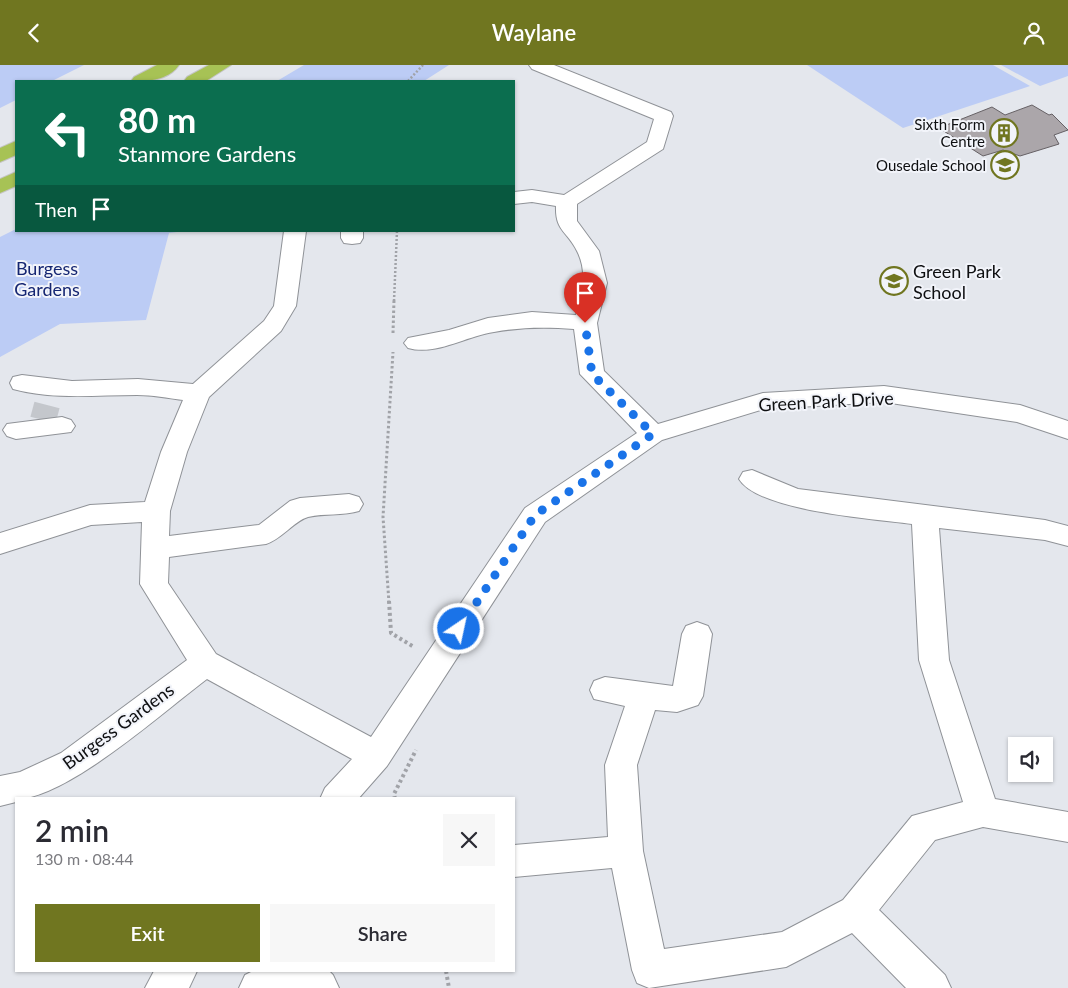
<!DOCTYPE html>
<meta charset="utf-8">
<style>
:root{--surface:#fff;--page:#f7f7f7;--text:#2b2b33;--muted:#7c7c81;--accent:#707620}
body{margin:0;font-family:Lato,sans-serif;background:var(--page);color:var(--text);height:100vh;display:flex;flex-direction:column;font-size:19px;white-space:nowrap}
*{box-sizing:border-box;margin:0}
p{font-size:16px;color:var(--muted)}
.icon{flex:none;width:28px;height:28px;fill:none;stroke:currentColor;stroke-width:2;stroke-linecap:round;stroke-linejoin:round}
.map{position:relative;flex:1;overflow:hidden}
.side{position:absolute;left:15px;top:732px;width:500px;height:175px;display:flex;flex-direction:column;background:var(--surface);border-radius:0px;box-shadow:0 1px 4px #0004}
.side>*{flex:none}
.banner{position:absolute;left:15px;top:15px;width:500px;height:152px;border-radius:0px;box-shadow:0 1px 4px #0004;background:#0b6e4f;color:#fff;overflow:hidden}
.buttons{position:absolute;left:1008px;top:672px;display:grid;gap:10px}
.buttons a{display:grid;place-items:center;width:45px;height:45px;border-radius:0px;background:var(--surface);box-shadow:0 1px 4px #0004;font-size:25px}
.pin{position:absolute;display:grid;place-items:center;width:42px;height:42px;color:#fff;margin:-51px -21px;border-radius:50% 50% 50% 0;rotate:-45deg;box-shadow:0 0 5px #0007}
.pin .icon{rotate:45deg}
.me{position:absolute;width:55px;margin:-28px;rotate:34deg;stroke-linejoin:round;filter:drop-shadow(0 0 4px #0008)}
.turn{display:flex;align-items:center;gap:18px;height:105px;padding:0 20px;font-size:22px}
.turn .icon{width:65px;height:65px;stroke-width:2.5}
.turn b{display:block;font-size:35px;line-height:42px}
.then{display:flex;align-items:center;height:48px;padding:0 20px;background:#0003;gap:10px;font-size:19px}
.round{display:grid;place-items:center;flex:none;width:52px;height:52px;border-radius:0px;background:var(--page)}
.summary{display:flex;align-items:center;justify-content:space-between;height:85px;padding:0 20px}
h1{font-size:30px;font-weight:600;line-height:38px}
.action{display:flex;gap:10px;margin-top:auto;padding:10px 20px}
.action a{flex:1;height:58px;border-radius:0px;background:var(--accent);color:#fff;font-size:20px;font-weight:600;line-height:58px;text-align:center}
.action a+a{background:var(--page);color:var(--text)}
header{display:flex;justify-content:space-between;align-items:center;height:65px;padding:0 20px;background:var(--accent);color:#fff;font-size:22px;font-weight:600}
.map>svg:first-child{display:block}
.green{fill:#bcccf5}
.building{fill:#aba6aa;stroke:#666165}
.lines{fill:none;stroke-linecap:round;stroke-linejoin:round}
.minor-tunnel{stroke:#c4c7cc;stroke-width:26;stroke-dasharray:26 13;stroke-linecap:butt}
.minor-casing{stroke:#8f9297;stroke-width:2}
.highway-casing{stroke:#c5c5c6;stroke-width:2}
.path-far2{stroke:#a1a3a8;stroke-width:2.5;stroke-dasharray:2 2;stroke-linecap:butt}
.path-far1{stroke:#a1a3a8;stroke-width:3;stroke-dasharray:2.5 2.5;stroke-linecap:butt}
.path{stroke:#a1a3a8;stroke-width:4;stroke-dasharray:3 3;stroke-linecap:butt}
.minor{fill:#fff;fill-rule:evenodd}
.highway{fill:#a7c255;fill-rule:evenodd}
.route{stroke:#1a73e8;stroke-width:9;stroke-dasharray:0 16.2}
.labels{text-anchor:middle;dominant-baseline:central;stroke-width:4;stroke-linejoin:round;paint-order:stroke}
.far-poi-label{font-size:15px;fill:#0e0f11;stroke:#f2f4fa;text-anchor:end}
.park-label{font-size:18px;fill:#152672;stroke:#f2f4fa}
.poi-label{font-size:18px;fill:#0e0f11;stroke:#f2f4fa;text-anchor:start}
.street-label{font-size:18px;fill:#0e0f11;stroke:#f2f4fa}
</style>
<header><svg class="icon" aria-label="back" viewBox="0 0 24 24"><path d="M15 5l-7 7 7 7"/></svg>Waylane<svg class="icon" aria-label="person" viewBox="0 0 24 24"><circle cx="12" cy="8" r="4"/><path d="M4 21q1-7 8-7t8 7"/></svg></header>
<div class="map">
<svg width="1068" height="923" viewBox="0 0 1068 923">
<rect width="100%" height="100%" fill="#e4e7ed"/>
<g class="green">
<path d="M0 0H84L52 16H16V35L0 43Z"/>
<path d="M304 0H449L424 16H277Z"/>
<path d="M807 0H993L1030 21 903 63Z"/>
<path d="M1001 0H1068V11L1040 21Z"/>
<path d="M16 164V166H185L169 168 146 255 60 259 0 292V172Z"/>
</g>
<path class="building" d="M1032 40 1049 50 1052 49 1068 65 1054 70 1059 79 1020 91 1003 85 983 91 939 63 992 42 1005 50Z"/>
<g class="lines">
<path class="minor-tunnel" d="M43 355 47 340"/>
<defs>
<g id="minor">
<path d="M529 0H554L671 47 673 51 663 84 577 139V156L599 186 607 218 597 258 604 306 658 359 763 328 884 321 1020 340 1068 356V374L1017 357 884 337 764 344 662 375 545 457 387 701 358 734H320L325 723 352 694 207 614C164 646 67 734 16 734V737L0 741V711L20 707 61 688 187 595 140 519 142 457 91 460 0 489V468L90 440 145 437 161 387 183 335C168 333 152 330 137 330 95 330 54 335 13 324L10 318 13 312 22 310 72 316 138 314 193 319 264 256 274 241 284 166H306L296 241 281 266 209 332 187 387 170 446 169 471 259 460 290 436 300 433 349 429 359 432 363 439 359 446C342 451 325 448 308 452 294 456 282 474 266 479L169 492 168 518 216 589 371 672 525 443 637 368 580 309 574 264C546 262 521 262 494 267 466 271 436 291 408 283L404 278 408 273 449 265 488 253 532 247 576 250C582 228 588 207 577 186 567 166 555 166 556 141L532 137 514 139V127L532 125 564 130 647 77 654 54 532 4Z"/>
<path d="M341 166H363V173L360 178 352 179 344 178 341 173Z"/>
<path d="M62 352 71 355 75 361 71 367 16 374 7 371 3 365 7 359Z"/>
<path d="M752 405 798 424 1045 455 1068 461V481L1045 475 939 463 949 595 995 734 1068 747V777L983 762 935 775 879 845 945 910 951 923H906L852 868 786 902 649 923 637 918 632 905 612 803 514 812V780L608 772 605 700 625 641 594 634 590 625 594 616 605 612 673 621 682 569 686 561 697 557 708 561 712 569 703 631 698 640 677 647 655 645 637 700 643 786 664 884 782 867 843 835 912 751 963 737 919 595 912 459C875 454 758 446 739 414L743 407Z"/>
<path d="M154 906H197L189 923H145Z"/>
<path d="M253 906H329L333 910 339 923H239L245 910Z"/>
</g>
<g id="highway">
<path d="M157 0H179C169 15 147 17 131 16L134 12Z"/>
<path d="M209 0H231L206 16H184L187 12Z"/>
<path d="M16 76V90L0 97V83Z"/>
<path d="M16 107V121L0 128V114Z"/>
</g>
</defs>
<use href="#minor" class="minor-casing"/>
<use href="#highway" class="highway-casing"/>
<g class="path-far2">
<path d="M408 16 423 0"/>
<path d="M394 236 397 166"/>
</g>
<g class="path-far1">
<path d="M393 268 394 235"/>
<path d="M389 538 383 452 393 287"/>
</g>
<g class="path">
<path d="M389 536 391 568 414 582"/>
<path d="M395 734 394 729 416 685"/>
<path d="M446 906 449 923"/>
</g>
<use href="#minor" class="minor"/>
<use href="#highway" class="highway"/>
</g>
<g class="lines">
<path class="route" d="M459 564 535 450 653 369 592 309 585 258"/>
</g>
<defs>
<symbol id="building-ring" viewBox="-11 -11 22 22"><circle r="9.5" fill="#f2f4fa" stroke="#707620" stroke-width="1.5"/><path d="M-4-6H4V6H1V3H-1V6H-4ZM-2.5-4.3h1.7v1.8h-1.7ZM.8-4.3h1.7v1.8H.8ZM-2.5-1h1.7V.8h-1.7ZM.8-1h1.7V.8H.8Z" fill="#707620"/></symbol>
<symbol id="school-ring" viewBox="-11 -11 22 22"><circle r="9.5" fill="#f2f4fa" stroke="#707620" stroke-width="1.5"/><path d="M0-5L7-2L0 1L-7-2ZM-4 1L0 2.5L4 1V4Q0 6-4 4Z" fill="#707620"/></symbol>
</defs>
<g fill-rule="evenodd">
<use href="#building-ring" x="988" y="52" width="32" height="32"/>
<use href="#school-ring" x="989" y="84" width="32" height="32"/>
<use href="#school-ring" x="878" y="200" width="32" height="32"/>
</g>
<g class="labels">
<g class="far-poi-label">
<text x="985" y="59">Sixth Form<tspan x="985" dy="17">Centre</tspan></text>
<text x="986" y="100">Ousedale School</text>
</g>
<g class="park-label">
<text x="47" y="203">Burgess<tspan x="47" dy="21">Gardens</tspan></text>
</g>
<g class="poi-label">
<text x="913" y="206">Green Park<tspan x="913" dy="21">School</tspan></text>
</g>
<g class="street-label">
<text transform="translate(826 336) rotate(-3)">Green Park Drive</text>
<text transform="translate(118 661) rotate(-36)">Burgess Gardens</text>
</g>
</g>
</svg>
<div class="buttons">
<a><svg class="icon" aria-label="sound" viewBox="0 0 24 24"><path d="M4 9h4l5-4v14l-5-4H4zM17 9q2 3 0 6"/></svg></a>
</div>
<div class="pin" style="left:585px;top:258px;background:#d93025"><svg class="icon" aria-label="arrive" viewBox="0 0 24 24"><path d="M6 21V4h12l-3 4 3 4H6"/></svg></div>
<svg class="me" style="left:459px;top:564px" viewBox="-20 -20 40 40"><circle r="17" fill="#1a73e8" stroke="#fff" stroke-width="3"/><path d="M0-11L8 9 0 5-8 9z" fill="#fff"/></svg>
<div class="banner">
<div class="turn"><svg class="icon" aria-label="left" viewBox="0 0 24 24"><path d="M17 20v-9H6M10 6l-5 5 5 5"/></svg><div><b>80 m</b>Stanmore Gardens</div></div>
<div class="then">Then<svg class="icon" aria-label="arrive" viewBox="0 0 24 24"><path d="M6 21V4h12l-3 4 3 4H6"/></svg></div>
</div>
<section class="side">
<div class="summary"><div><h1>2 min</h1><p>130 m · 08:44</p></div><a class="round"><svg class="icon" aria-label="close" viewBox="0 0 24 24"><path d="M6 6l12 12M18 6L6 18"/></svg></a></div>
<div class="action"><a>Exit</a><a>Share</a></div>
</section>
</div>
